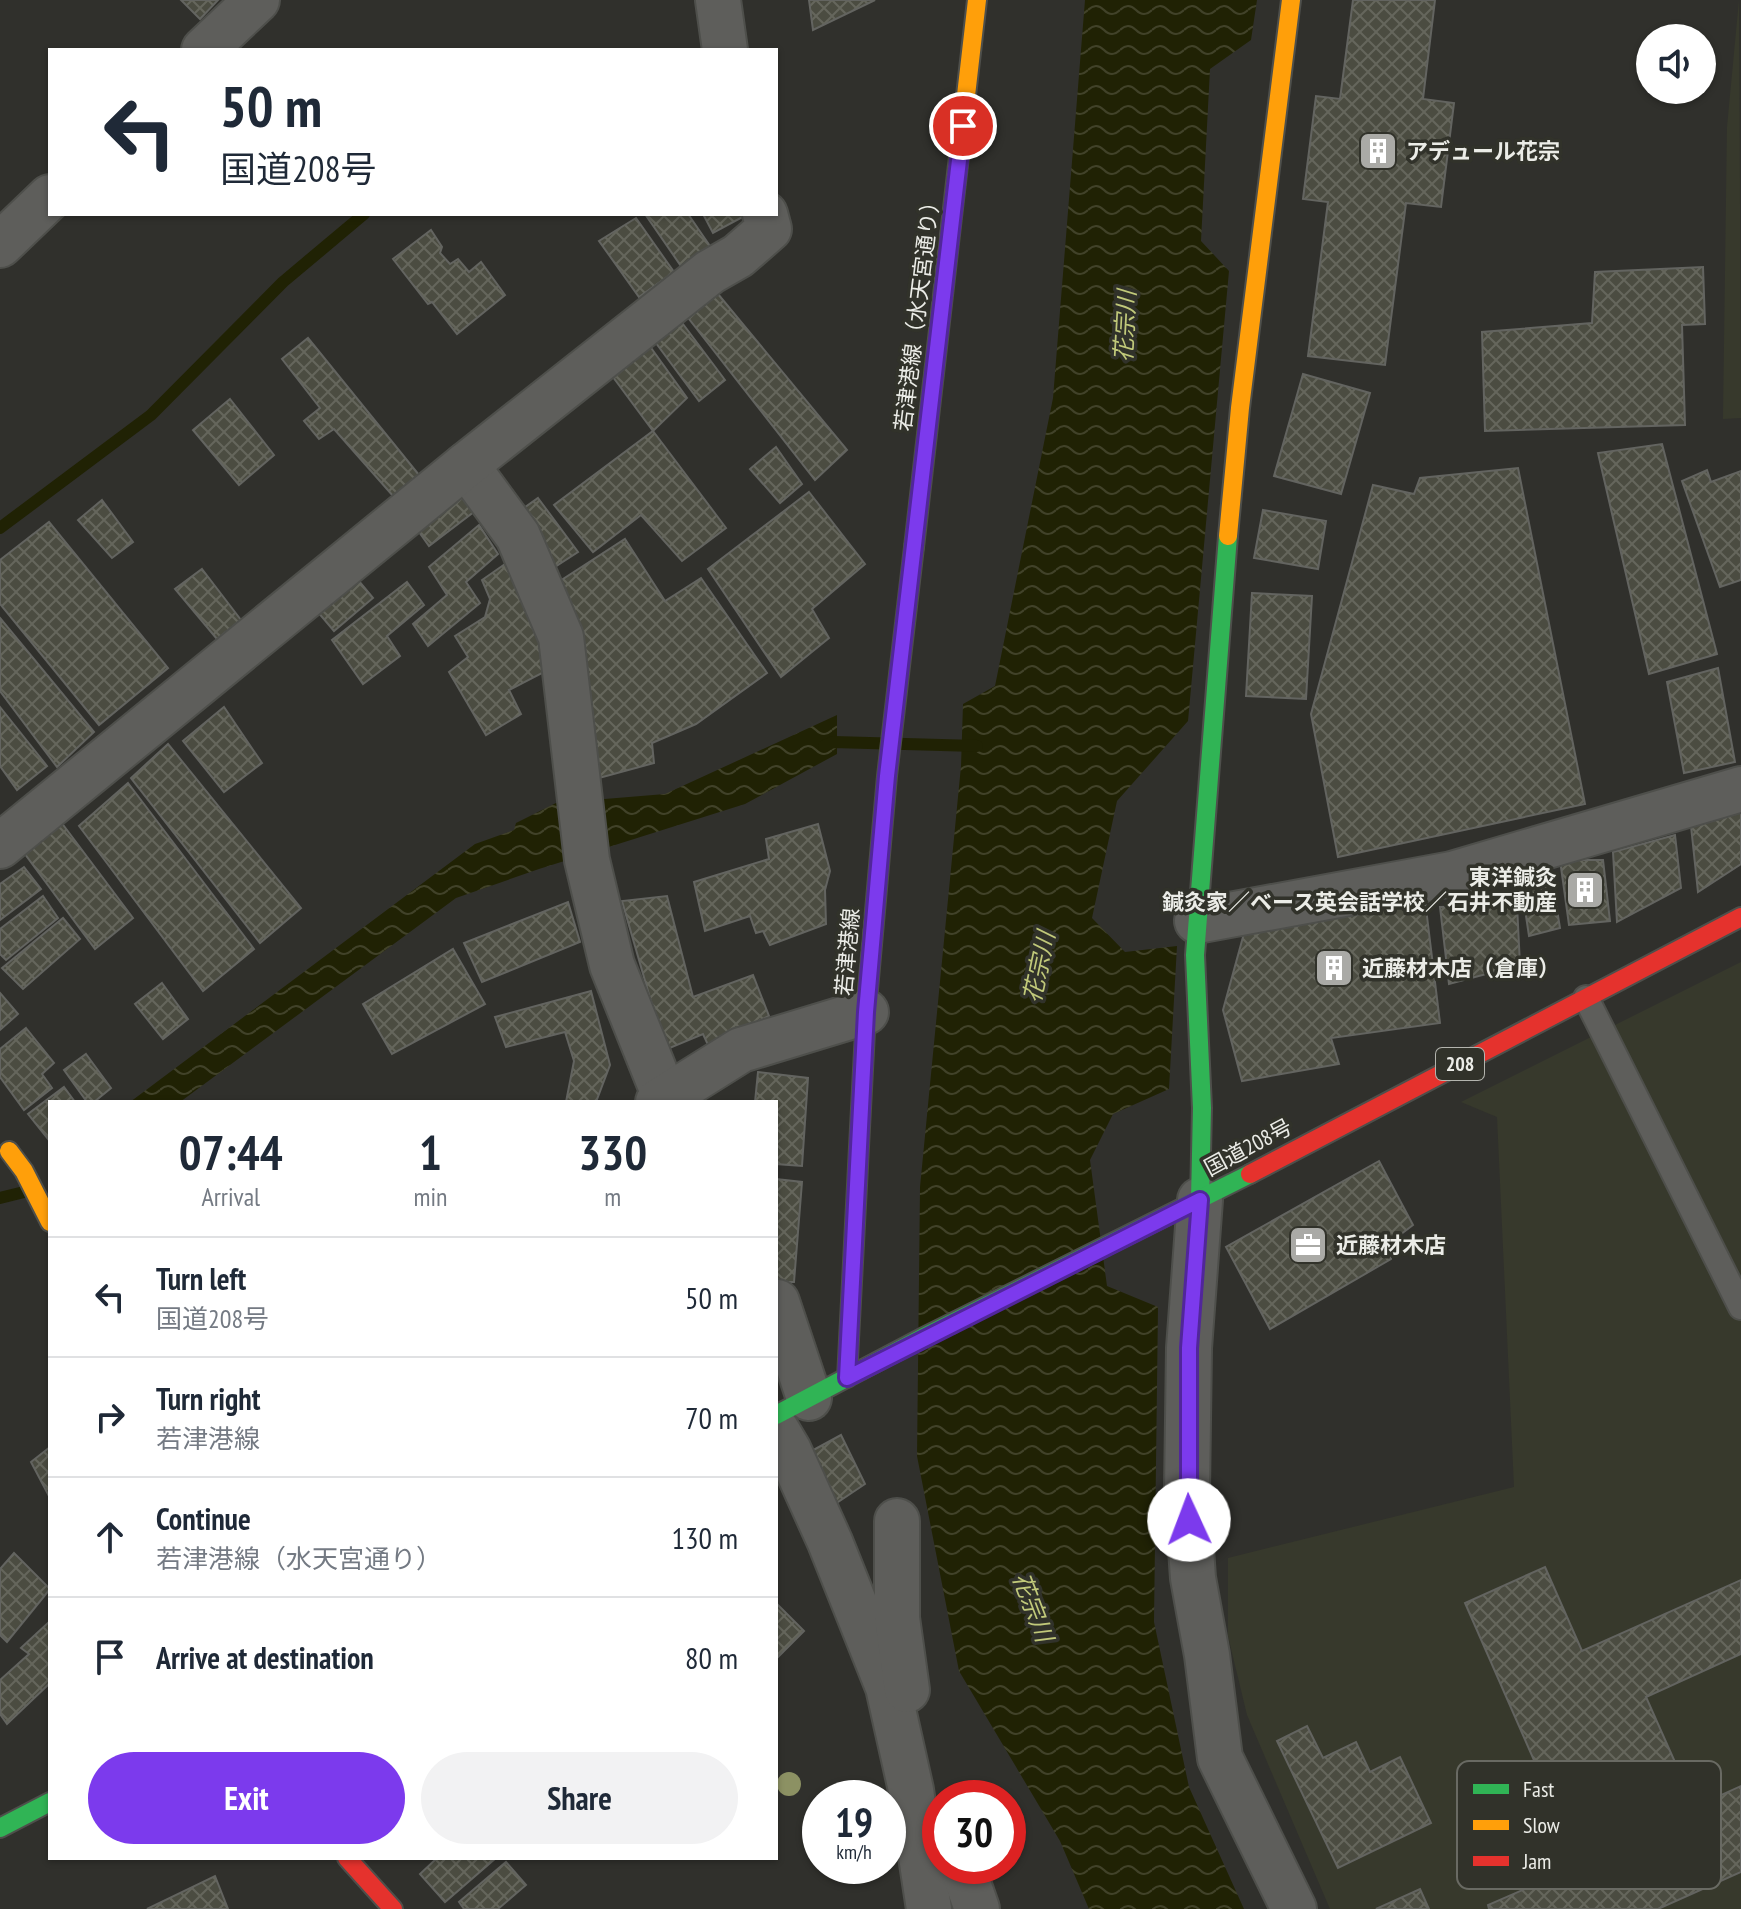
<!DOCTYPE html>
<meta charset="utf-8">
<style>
:root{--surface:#fff;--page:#f2f2f3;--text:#1f2937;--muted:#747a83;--line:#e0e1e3;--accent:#7c3aed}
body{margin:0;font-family:"PT Sans Narrow","Noto Sans JP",sans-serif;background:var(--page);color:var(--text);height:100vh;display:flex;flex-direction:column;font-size:30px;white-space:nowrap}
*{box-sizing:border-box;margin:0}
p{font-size:26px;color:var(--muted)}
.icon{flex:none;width:44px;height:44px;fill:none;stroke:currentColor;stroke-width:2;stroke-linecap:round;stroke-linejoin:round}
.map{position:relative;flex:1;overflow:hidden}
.sheet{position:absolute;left:48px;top:1100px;width:730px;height:760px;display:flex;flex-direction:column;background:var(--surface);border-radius:0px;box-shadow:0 2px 6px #0004}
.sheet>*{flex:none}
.top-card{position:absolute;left:48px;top:48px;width:730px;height:168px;border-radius:0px;box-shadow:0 2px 6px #0004;background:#fff;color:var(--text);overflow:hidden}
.buttons{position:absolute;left:1636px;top:24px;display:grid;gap:16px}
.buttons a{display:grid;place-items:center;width:80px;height:80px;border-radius:50%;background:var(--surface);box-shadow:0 2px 6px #0004;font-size:40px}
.speed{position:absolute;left:802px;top:1780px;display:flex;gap:16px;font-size:40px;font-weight:700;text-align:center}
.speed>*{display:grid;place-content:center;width:104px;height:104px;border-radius:50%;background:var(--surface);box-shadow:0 2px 6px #0004;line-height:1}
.speed small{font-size:20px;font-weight:400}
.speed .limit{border:12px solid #d22;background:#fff;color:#111}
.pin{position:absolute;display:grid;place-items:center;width:68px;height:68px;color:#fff;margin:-34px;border:4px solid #fff;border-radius:50%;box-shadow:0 2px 8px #0007}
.me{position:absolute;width:88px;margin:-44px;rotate:358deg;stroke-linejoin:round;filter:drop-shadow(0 0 6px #0008)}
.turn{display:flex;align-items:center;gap:28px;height:168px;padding:0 40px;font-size:36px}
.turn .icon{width:104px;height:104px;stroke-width:2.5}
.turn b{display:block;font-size:56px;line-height:68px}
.eta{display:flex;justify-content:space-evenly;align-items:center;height:136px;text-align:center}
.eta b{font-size:48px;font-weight:600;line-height:56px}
.action{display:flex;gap:16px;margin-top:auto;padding:16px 40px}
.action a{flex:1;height:92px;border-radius:48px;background:var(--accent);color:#fff;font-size:32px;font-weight:600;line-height:92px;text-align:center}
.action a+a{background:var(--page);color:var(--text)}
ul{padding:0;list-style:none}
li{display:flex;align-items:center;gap:24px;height:120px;padding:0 40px;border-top:2px solid var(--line)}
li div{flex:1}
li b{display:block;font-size:30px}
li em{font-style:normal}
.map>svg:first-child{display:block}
.built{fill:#37392c}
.water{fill:url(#water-waves)}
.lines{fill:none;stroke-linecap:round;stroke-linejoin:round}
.stream{stroke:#202204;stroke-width:12}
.building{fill:url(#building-cross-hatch);stroke:#636460;stroke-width:2}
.lane-casing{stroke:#4e4f4b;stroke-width:28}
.street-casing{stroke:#4e4f4b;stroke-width:48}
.fast-casing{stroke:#4e4f4b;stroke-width:22}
.slow-casing{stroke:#4e4f4b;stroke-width:22}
.jam-casing{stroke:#4e4f4b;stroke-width:22}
.lane{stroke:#5e5e5b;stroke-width:24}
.street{stroke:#5e5e5b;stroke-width:44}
.fast{stroke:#30b455;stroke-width:18}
.slow{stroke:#ff9f0a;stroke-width:18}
.jam{stroke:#e5322d;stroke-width:18}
.tree{fill:#8c9163}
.route-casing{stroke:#51269a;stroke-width:20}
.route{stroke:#7c3aed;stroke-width:14}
.labels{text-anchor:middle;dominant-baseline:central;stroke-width:7;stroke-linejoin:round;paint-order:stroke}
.shield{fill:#31322a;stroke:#b3b4ae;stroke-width:2}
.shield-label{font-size:20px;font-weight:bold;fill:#ebece7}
.poi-label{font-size:22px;font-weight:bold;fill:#ebece7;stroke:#31322a;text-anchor:start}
.street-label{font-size:22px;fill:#ebece7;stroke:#31322a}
.water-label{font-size:24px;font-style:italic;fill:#c1c97a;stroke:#31322a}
.key{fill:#31322a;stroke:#696a63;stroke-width:2}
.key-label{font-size:22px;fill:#ebece7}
</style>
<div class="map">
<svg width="1741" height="1909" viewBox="0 0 1741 1909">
<defs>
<pattern id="water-waves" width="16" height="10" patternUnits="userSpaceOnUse" patternTransform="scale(2)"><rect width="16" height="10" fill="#202204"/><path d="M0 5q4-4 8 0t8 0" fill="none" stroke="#414229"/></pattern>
<pattern id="building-cross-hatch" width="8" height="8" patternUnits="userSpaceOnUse" patternTransform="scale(2)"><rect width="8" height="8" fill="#4b4c41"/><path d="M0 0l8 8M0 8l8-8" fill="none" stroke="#65665c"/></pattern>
</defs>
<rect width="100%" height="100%" fill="#30302c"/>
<g class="built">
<path d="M1739 0 1741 418 1723 419 1727 127Z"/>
<path d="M1741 962V1909H1330L1247 1715 1228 1636V1558L1514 1487 1497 1117 1461 1102Z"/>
</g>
<g class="water">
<path d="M1085 0H1257L1251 40 1210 69 1201 241 1229 271 1188 721 1117 801 1092 918 1125 952 1177 946 1169 1089 1113 1114 1090 1160 1107 1286 1158 1307 1154 1622 1189 1787 1244 1909H1089L1060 1841 959 1671 917 1456 920 1187 961 766 963 704 995 686 1053 398Z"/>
<path d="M837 715V754L745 804 539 869 456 898 180 1102H130L475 844 514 830 516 823 556 803 665 794Z"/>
</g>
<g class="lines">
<g class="stream">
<path d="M0 528 151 415 283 282 364 214"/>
<path d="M824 746 833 742 977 746"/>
<path d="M0 1198 24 1192"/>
</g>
</g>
<g class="building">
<path d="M181 0H218L200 19Z"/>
<path d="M809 0H875L813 30Z"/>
<path d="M1353 0H1435L1423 99 1454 103 1441 207 1406 203 1385 365 1308 356 1328 202 1303 199 1316 96 1340 99Z"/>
<path d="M645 214H688L712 249 683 269Z"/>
<path d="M703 214H748L713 233Z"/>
<path d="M636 218 674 272 639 297 599 241Z"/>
<path d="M431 230 442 247 440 253 450 264 458 259 469 272 481 262 505 295 457 334 432 302 428 304 393 259Z"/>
<path d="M1703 267 1705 324 1682 325 1685 425 1485 431 1482 332 1592 323 1595 272Z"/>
<path d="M713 288 847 450 815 480 682 310Z"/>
<path d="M677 316 725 380 699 401 650 335Z"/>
<path d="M308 338 419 475 394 497 334 429 319 439 304 421 320 408 282 359Z"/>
<path d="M649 345 687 398 653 431 610 373Z"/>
<path d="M1303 374 1370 393 1341 494 1274 476Z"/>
<path d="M230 399 274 455 239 485 193 430Z"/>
<path d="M653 431 726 528 682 561 641 515 593 552 554 505Z"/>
<path d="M1662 444 1717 654 1649 674 1598 453Z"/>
<path d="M776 447 802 484 780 503 750 469Z"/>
<path d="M1518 468 1585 804 1338 857 1311 714 1373 485 1414 494 1420 478Z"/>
<path d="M1707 470 1711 482 1741 471V580L1720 587 1682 481Z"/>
<path d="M458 490 475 511 429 546 412 522Z"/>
<path d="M809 492 865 564 812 609 829 638 781 677 708 569Z"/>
<path d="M538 498 578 552 550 570 514 515Z"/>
<path d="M102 500 133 542 112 558 78 520Z"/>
<path d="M1263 510 1326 521 1318 569 1254 558Z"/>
<path d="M49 522 168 668 99 725 0 604V560Z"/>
<path d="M479 525 498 554 466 582 480 603 428 646 413 624 447 595 429 567Z"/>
<path d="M625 539 665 601 701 578 767 673 696 724 652 743 654 763 599 778 560 581Z"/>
<path d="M508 562 537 618 546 671 509 690 521 714 486 735 449 672 468 657 455 636 485 617 490 599 482 580Z"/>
<path d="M202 569 241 620 217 639 175 589Z"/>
<path d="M353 574 373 598 334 631 311 604Z"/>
<path d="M407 582 424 605 387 636 400 656 363 684 332 640Z"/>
<path d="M1252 593 1312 596 1306 699 1246 696Z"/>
<path d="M0 618 94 732 57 767 0 691Z"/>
<path d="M1718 668 1735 762 1684 773 1667 682Z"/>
<path d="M0 707 47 766 17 790 0 766Z"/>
<path d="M224 707 262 763 224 792 183 741Z"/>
<path d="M168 744 301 908 260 943 131 778Z"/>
<path d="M128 783 254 949 203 991 79 826Z"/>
<path d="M1741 809V864L1698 892 1691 826Z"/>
<path d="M58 818 133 918 95 949 19 846Z"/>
<path d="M818 824 830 871 825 890 826 924 770 945 763 931 756 933 750 916 705 931 694 882 769 859 766 839Z"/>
<path d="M1675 835 1681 888 1617 922 1613 852Z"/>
<path d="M1560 860H1603L1610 921 1569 925Z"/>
<path d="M24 867 41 889 0 920V884Z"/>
<path d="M1552 879 1560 928 1529 936 1521 883Z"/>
<path d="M43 896 58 918 6 960 0 954V929Z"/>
<path d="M667 896 693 997 753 975 769 1016 708 1045 703 1034 665 1050 622 901Z"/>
<path d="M1425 900 1440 1023 1331 1038 1339 1064 1242 1081 1223 1010 1246 926Z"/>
<path d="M568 902 580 942 482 982 464 943Z"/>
<path d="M1517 905 1520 965 1449 984 1440 907Z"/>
<path d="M63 918 80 939 23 989 2 968Z"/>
<path d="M453 949 485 1004 392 1054 363 1004Z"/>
<path d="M162 983 188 1019 163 1039 135 1004Z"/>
<path d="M591 991 610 1065 596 1102H566L574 1061 565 1032 506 1047 495 1017Z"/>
<path d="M0 993 18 1014 0 1030Z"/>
<path d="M26 1028 54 1063 42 1074 52 1088 24 1110 0 1077V1049Z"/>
<path d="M86 1054 111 1088 94 1102H87L64 1070Z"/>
<path d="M758 1072 808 1078 802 1166 776 1164V1102H755Z"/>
<path d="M64 1087 75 1102H50V1137L48 1139 28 1114Z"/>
<path d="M1379 1161 1413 1225 1388 1244 1391 1259 1270 1329 1226 1247Z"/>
<path d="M776 1179 802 1182 794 1282H776Z"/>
<path d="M841 1435 865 1484 832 1506 806 1454Z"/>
<path d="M50 1447V1498L31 1462Z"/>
<path d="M14 1553 50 1589 7 1642 0 1635V1569Z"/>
<path d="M1545 1567 1582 1651 1741 1580V1654L1646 1697 1695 1807 1741 1786V1872L1658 1909H1489L1488 1905 1580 1865 1465 1603Z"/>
<path d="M776 1603 804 1631 776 1659Z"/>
<path d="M50 1621V1683L7 1724 0 1714V1680L29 1654 21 1648Z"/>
<path d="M1307 1726 1323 1758 1356 1742 1370 1772 1400 1757 1431 1823 1338 1868 1277 1741Z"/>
<path d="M437 1858H496L445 1902 420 1874Z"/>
<path d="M506 1862 526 1885 498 1909H464L459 1902Z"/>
<path d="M215 1876 228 1909H147Z"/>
<path d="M1420 1889 1429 1909H1376Z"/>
</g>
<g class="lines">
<defs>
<path id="lane" d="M1586 998 1741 1307"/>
<g id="street">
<path d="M718 0 725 50"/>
<path d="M204 50 257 0"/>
<path d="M0 245 50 197"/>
<path d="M466 465 518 536 561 637 587 860 612 965 665 1097"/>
<path d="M0 846 466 465 710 272 738 256 769 229 765 214"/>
<path d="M1197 921 1452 874 1741 789"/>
<path d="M658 1102 741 1050 866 1012"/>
<path d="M1200 1200 1189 1348 1187 1491 1193 1578 1207 1655 1220 1758 1294 1909"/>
<path d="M777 1302 809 1398"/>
<path d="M776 1429 789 1451 830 1542 888 1687 911 1790 929 1909"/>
<path d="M897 1521V1618L907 1690"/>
<path d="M962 1866 977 1909"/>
</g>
<g id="fast">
<path d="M1200 1200 1202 1108 1195 955 1228 536"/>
<path d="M847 1378 866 1012 887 776 914 547"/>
<path d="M776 1415 924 1337 1250 1174"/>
<path d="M0 1828 50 1802"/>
</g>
<g id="slow">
<path d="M1228 536 1240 408 1291 0"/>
<path d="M914 547 977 0"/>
<path d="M9 1151 24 1171 50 1222"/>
</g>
<g id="jam">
<path d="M1250 1174 1741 917"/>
<path d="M347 1858 393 1909"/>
</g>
</defs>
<use href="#lane" class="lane-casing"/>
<use href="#street" class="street-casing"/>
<use href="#fast" class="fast-casing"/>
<use href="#slow" class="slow-casing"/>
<use href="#jam" class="jam-casing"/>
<use href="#lane" class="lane"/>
<use href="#street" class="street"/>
<use href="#fast" class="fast"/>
<use href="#slow" class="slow"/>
<use href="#jam" class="jam"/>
</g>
<circle class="tree" cx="789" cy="1784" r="12"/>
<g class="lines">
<defs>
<path id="route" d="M963 126 887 776 866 1012 847 1378 1200 1200 1189 1348V1520"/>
</defs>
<use href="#route" class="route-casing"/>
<use href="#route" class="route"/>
</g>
<defs>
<symbol id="building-square" viewBox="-11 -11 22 22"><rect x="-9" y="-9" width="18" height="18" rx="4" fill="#aaaaa6" stroke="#31322a"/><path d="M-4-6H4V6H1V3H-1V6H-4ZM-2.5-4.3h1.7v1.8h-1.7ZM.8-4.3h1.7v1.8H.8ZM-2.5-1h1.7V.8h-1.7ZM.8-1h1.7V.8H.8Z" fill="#fff"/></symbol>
<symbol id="office-square" viewBox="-11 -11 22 22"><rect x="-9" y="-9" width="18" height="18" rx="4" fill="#aaaaa6" stroke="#31322a"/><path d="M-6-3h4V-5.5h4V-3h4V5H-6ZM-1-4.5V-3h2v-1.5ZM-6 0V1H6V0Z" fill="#fff"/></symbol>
</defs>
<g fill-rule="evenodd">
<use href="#building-square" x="1356" y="129" width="44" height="44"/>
<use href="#building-square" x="1563" y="868" width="44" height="44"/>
<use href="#building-square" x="1312" y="946" width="44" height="44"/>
<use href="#office-square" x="1286" y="1223" width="44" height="44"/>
</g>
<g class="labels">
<rect class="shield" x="1436" y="1048" width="48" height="32" rx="6"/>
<g class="shield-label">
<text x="1460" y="1064">208</text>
</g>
<g class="poi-label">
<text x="1406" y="151">アデュール花宗</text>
<text x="1557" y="877" text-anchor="end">東洋鍼灸<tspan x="1557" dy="25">鍼灸家／ベース英会話学校／石井不動産</tspan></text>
<text x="1362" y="968">近藤材木店（倉庫）</text>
<text x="1336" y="1245">近藤材木店</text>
</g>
<g class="street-label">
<text transform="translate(917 311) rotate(-83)">若津港線（水天宮通り）</text>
<text transform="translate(847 952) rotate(-85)">若津港線</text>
<text transform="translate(1248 1147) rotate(-28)">国道208号</text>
</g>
<g class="water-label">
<text transform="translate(1125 326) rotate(-87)">花宗川</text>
<text transform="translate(1039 967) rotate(-78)">花宗川</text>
<text transform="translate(1033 1607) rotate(69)">花宗川</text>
</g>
</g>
<rect x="1457" y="1761" width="264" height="128" rx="12" class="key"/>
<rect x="1473" y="1784" width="36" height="10" fill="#30b455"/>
<rect x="1473" y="1820" width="36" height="10" fill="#ff9f0a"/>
<rect x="1473" y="1856" width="36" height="10" fill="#e5322d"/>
<g class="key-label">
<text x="1523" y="1797">Fast</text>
<text x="1523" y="1833">Slow</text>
<text x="1523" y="1869">Jam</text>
</g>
</svg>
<div class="buttons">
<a><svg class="icon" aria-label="sound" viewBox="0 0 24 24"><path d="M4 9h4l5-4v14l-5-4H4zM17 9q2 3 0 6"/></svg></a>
</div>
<div class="speed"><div>19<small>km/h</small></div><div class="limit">30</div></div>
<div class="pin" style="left:963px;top:126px;background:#d93025"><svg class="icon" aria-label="arrive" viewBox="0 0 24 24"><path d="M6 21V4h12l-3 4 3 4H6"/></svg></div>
<svg class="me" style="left:1189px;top:1520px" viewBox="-20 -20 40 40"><circle r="19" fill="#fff"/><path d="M0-13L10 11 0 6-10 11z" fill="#7c3aed"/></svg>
<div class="top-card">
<div class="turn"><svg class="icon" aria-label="left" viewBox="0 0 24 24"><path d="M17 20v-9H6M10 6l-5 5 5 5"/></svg><div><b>50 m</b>国道208号</div></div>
</div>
<section class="sheet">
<div class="eta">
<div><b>07:44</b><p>Arrival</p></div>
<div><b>1</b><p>min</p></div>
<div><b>330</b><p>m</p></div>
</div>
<ul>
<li><svg class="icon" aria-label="left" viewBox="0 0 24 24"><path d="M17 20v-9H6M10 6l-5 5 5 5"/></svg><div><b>Turn left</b><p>国道208号</p></div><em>50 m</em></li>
<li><svg class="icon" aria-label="right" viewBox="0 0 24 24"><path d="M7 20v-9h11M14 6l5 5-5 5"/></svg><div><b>Turn right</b><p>若津港線</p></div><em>70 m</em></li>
<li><svg class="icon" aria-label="ahead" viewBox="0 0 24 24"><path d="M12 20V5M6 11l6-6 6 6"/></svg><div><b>Continue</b><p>若津港線（水天宮通り）</p></div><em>130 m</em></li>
<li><svg class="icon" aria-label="arrive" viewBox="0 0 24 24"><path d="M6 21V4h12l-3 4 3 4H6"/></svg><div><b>Arrive at destination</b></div><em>80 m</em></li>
</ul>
<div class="action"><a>Exit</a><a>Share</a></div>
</section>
</div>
